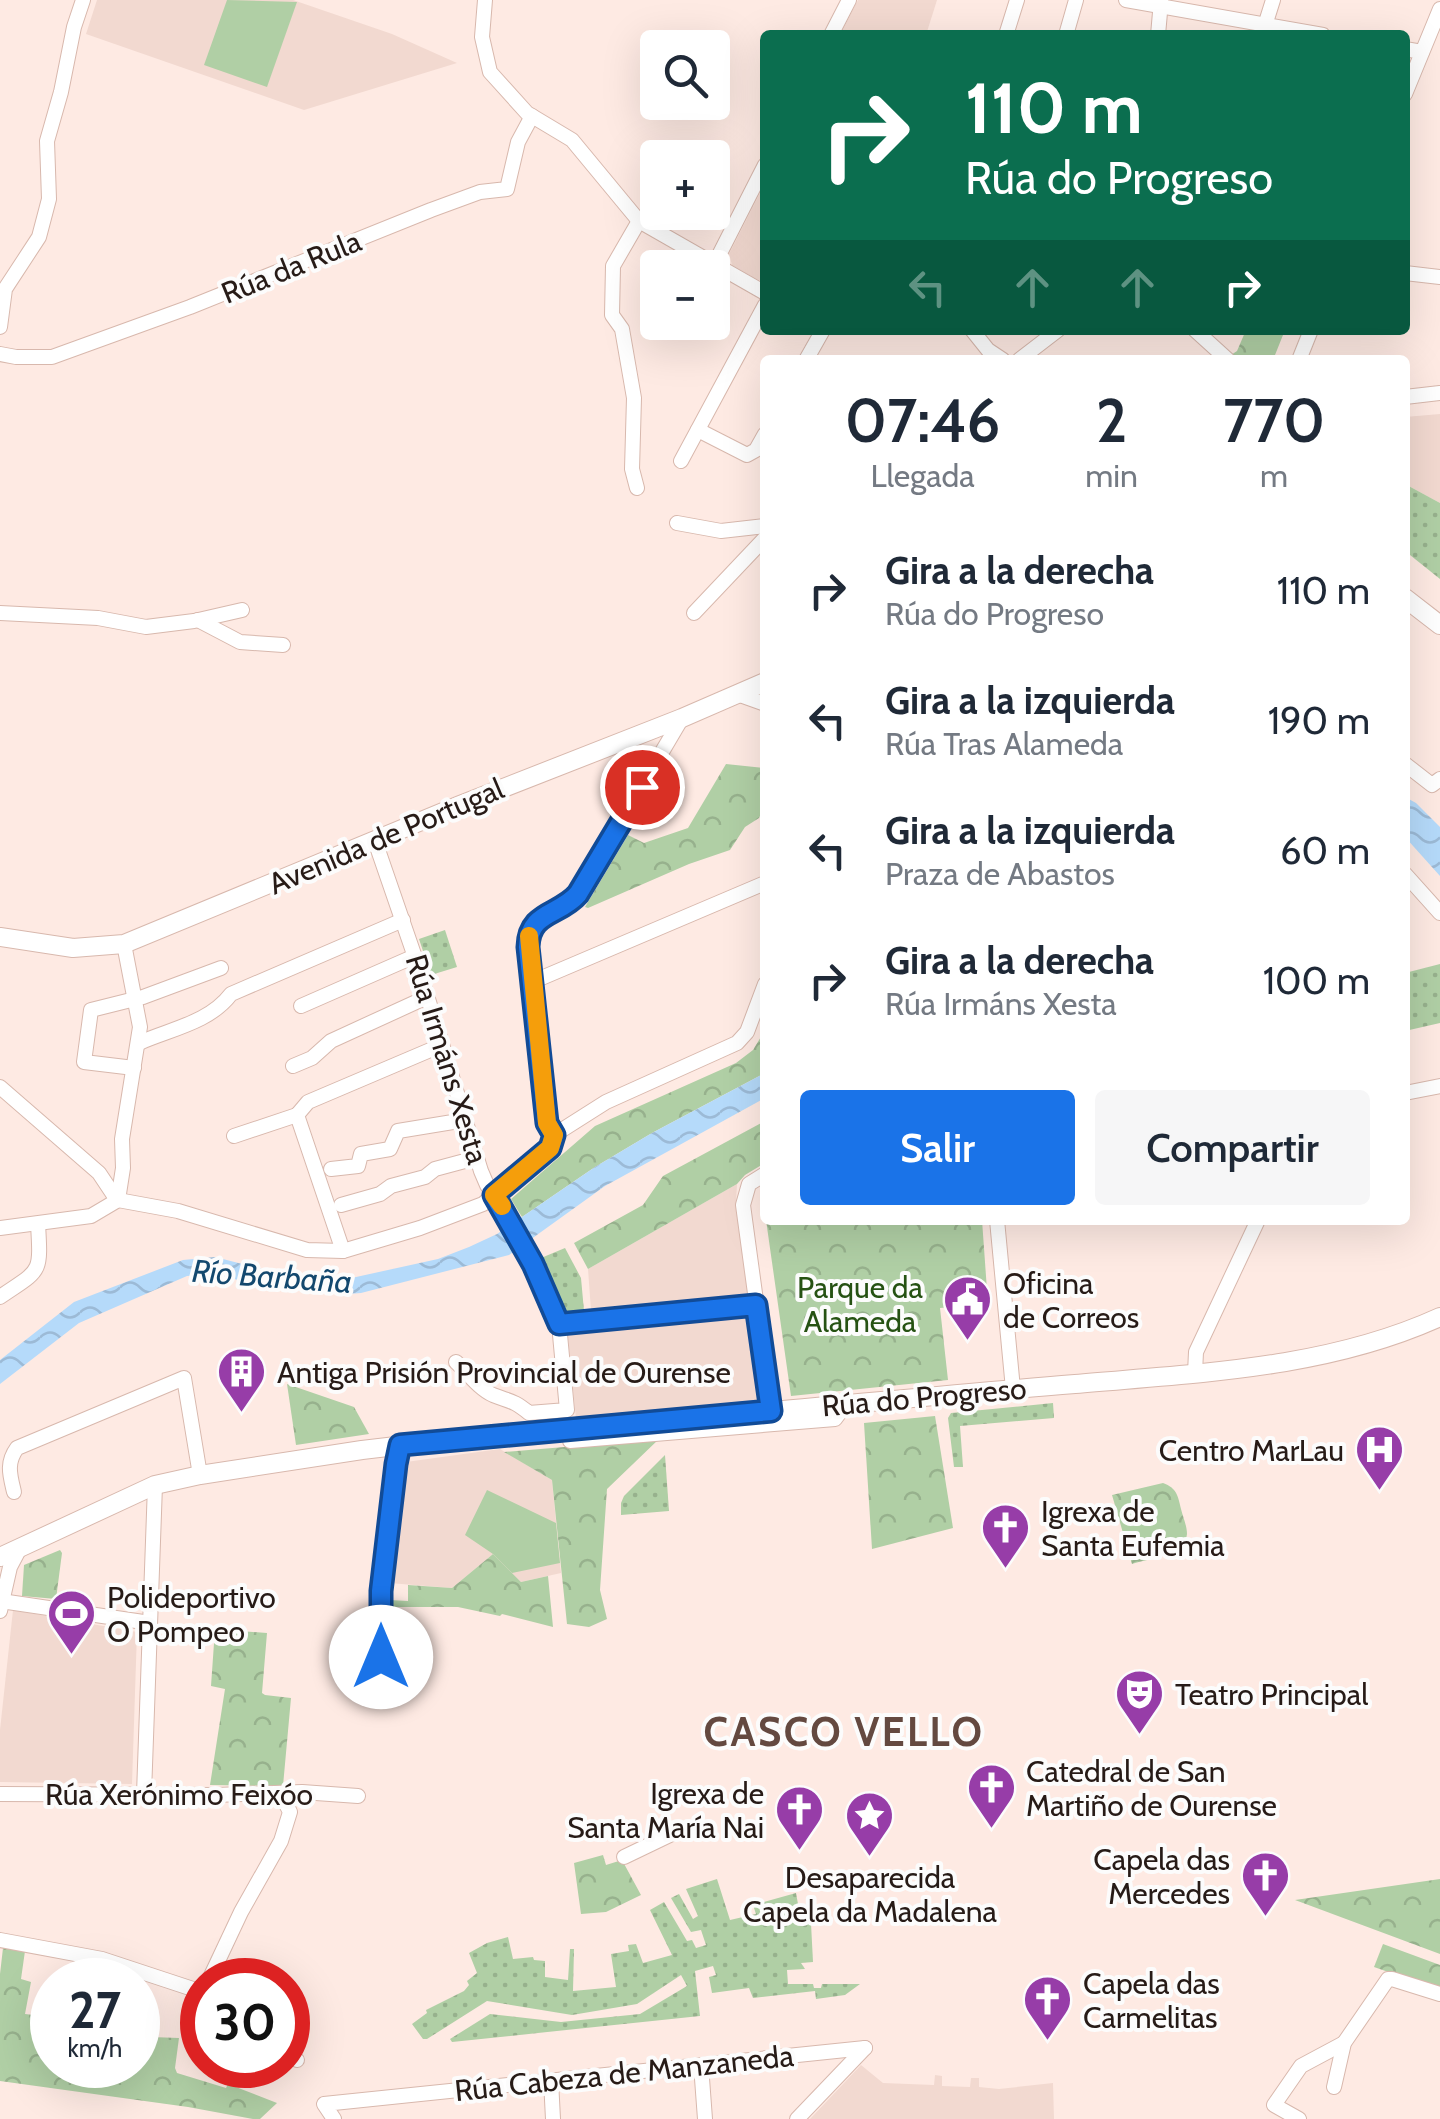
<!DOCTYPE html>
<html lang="es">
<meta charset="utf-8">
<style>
:root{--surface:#fff;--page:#f6f6f7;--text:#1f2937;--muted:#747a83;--accent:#1a73e8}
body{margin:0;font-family:Cabin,sans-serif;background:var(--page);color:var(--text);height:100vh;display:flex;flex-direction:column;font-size:38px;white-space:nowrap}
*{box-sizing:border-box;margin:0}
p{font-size:32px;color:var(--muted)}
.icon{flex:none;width:55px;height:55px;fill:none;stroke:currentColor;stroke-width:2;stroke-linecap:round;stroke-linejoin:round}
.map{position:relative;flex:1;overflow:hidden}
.side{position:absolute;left:760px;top:355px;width:650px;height:870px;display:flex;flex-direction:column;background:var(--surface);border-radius:10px;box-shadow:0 10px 40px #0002}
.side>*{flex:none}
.guide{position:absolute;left:760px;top:30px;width:650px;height:305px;border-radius:10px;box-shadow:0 10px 40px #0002;background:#0b6e4f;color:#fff;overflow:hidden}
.controls{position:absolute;left:640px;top:30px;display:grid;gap:20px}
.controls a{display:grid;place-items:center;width:90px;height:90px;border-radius:10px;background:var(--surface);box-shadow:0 10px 40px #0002;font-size:50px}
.speed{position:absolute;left:30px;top:1958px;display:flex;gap:20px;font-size:50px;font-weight:700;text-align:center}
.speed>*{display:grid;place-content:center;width:130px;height:130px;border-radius:50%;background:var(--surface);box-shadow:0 10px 40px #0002;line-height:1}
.speed small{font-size:25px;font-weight:400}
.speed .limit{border:15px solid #d22;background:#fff;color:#111}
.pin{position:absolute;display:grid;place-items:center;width:85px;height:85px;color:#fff;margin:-42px;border:5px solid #fff;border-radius:50%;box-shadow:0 2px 10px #0007}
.me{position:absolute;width:110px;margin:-55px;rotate:0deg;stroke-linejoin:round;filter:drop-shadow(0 0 8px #0008)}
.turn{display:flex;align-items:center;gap:35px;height:210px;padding:0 40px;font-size:45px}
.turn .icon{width:130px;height:130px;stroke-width:2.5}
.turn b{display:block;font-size:70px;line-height:85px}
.lanes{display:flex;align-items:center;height:95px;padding:0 40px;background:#0003;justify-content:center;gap:50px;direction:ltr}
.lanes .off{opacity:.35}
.eta{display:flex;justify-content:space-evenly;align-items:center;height:170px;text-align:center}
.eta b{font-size:60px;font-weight:600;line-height:70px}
.primary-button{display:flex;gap:20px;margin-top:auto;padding:20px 40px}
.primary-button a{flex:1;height:115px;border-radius:10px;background:var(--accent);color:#fff;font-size:40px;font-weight:600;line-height:115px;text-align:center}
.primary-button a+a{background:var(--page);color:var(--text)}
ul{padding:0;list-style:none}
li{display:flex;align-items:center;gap:30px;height:130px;padding:0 40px}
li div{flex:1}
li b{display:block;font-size:38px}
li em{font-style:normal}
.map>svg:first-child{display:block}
.built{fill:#f2d9d0}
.grass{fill:url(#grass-dots)}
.park{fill:url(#park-crowns)}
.pitch{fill:#b0cfa5}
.water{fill:url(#water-waves)}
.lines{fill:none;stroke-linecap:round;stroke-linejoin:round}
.minor-casing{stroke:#d8b8ad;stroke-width:16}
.tertiary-casing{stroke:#d8b8ad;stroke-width:20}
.minor{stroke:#fff;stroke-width:14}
.tertiary{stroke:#fff;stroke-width:18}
.tertiary-bridge-casing{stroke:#d8b8ad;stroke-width:20;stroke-linecap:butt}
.tertiary-bridge{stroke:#fff;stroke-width:18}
.route-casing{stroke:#114b97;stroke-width:25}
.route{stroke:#1a73e8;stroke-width:18}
.slow{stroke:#f59e0b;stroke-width:18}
.labels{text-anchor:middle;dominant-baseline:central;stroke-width:8;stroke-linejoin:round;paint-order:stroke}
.street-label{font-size:30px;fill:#271b17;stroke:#fcfcfc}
.poi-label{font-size:30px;fill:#271b17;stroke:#fcfcfc;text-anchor:start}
.park-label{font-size:30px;fill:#265213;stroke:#fcfcfc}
.water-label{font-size:32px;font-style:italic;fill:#13486e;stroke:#fcfcfc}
.district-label{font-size:40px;font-weight:bold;letter-spacing:2.5px;fill:#644940;stroke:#fcfcfc}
</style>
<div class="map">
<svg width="1440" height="2119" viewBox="0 0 1440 2119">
<defs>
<pattern id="grass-dots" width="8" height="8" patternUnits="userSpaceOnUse" patternTransform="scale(2.5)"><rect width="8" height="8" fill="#b0cfa5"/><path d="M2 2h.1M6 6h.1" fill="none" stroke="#97b18d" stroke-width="1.8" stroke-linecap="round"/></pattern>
<pattern id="park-crowns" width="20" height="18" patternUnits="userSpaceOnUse" patternTransform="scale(2.5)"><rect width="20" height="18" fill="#b0cfa5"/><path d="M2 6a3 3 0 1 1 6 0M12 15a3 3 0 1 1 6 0" fill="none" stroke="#97b18d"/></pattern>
<pattern id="water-waves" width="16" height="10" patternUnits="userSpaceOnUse" patternTransform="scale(2.5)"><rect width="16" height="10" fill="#b5dafa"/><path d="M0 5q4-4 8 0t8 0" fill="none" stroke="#9cbad6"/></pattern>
</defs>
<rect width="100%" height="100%" fill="#feeae3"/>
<g class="built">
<path d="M97 0H293L392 34 457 63 304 110 86 34Z"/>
<path d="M858 0H937L926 35H840Z"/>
<path d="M765 183V282L756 279 732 265 729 254Z"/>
<path d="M1440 414V503L1405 484V417Z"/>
<path d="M737 1184 736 1203 763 1401 576 1419 567 1327 592 1324 588 1269Z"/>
<path d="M500 1449 552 1480 561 1573 521 1582 493 1554 452 1588 389 1583 406 1462Z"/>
<path d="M13 1610 137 1632 132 1784 0 1782V1730Z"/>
<path d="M861 2065 883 2083 934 2085 935 2075 942 2076V2086L970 2087 971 2078H979V2087L999 2089 1053 2083 1054 2119H810Z"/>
</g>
<g class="grass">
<path d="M1405 484 1440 503V579L1405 551Z"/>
<path d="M445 930 457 967 431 975 419 939Z"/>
<path d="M1440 964V1023L1405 1031V973Z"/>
<path d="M565 1248 581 1278 584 1311 577 1315H568L541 1258Z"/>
<path d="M1053 1403 1054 1418 960 1426 963 1467H954L948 1418 951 1413Z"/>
<path d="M665 1455 669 1511 621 1515V1503L624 1496Z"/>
<path d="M717 1879 730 1920 756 1914 753 1905 796 1893 798 1904H810L813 1962 801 1963 805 1969 787 1970 788 1984H813L814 1988H821L822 1984H860L845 1995 816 1999 815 1991 753 1998 749 1988 712 1993 709 1977 716 1975 713 1966 695 1971 700 2016 452 2042 450 2039 490 2014 561 2022 640 2014 687 1986 681 1975 637 2004 572 2015 487 2001 427 2039H423L412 2024 427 2013 426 2010 464 1991 469 1985 467 1981 477 1973 469 1953 487 1943 508 1937 513 1959 533 1957 534 1960 545 1961V1977L568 1980 570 1949H574L573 1991 616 1987 611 1954 629 1951 628 1945 636 1944 643 1963 672 1955 650 1910 664 1902 687 1941 692 1940 696 1948 706 1945 701 1930 691 1932 671 1898 679 1894 693 1919 698 1916 686 1889Z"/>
</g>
<g class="park">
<path d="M1246 330H1285L1273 360H1237L1231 355 1237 351Z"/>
<path d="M726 764 765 768V805L759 818 745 827 730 850 689 864 588 908 585 907 628 835 644 843 688 828Z"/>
<path d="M765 1030V1073L652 1133 595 1167 522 1217 511 1199 595 1126 736 1063 753 1050Z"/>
<path d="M765 1121V1163L745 1175 737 1184 588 1269 574 1243 643 1205 663 1176Z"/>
<path d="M766 1220H982L988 1304 940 1308 948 1380 791 1396Z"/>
<path d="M287 1384 354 1407 369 1434 296 1445Z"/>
<path d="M935 1416 953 1528 872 1549 864 1423Z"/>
<path d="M659 1439 607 1489 600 1590 607 1619 589 1627 567 1624 552 1480 504 1452Z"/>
<path d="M1163 1483C1177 1488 1178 1496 1181 1509 1183 1517 1187 1526 1187 1534 1186 1553 1148 1559 1132 1564L1112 1495Z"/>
<path d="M60 1550 62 1553 56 1599 22 1596 24 1565Z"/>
<path d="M493 1554 521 1582 548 1576 553 1627 502 1614 500 1616 458 1607H389V1600L408 1601V1585L452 1588Z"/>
<path d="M215 1629 267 1633 262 1693 265 1695 291 1698 283 1786 210 1785 225 1689 211 1686Z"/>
<path d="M603 1855 606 1865 622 1860 641 1895 606 1912 581 1914 574 1863Z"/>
<path d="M1440 1879V1954L1295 1900Z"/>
<path d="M1383 1944 1440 1965V1990L1374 1967Z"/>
<path d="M3 1948 25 1951 21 1979 31 1982 25 2014 51 2017 52 2012V2065H138V2033L151 2037 179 2038 175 2068 177 2073 226 2088 228 2084 277 2103 260 2119H253L188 2107 0 2081V1974Z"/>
</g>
<g class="pitch">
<path d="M227 0 297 2 267 87 204 65Z"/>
<path d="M487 1490 556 1523 560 1563 512 1573 493 1554 465 1535Z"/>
</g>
<g class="water">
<path d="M1405 797 1416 803 1440 827V876L1405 837Z"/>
<path d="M765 1073V1098L605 1186 509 1255 361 1293 348 1294 270 1288 214 1274 187 1276 79 1323 0 1384V1360L74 1302 183 1260 215 1257 282 1274 347 1279 438 1259 469 1247 497 1234 595 1167 652 1133Z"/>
</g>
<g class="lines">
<defs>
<g id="minor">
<path d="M485 0 482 37 490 72 527 113 572 140 639 221 765 293"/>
<path d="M1126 0 1323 35"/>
<path d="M831 35 849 0"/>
<path d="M1006 35 1017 0"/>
<path d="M1066 35 1076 0"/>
<path d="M1158 35 1161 1"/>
<path d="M1262 35 1273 0"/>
<path d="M1405 49 1422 52"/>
<path d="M1405 94 1440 9"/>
<path d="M714 265 765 165"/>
<path d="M1405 273 1440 277"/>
<path d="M0 327 5 289 39 237 49 199 47 141 61 92 74 27 83 0"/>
<path d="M972 330 988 350 1003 360"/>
<path d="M1195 330 1228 360"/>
<path d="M0 354 16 357H52L190 307 431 210 480 192 507 189 518 142 532 116"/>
<path d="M806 360 823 330"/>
<path d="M1019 360 1058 330"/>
<path d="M1299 360 1311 330"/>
<path d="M1405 397 1440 393"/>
<path d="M698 430 747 455 756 450 765 434"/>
<path d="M681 461 765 305"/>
<path d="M637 488 632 469 634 398 622 329 612 315 613 266 639 221"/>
<path d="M677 523 721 531 765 526"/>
<path d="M0 613 98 618 146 627 194 621 242 610"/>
<path d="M694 613 765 538"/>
<path d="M198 620 240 642 283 645"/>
<path d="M737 694 765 704"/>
<path d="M1405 764 1432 785 1440 779"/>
<path d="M375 841 417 963 481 1171 487 1185 501 1206 533 1264 559 1324 567 1410 529 1413C513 1400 511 1402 493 1395 479 1389 467 1372 456 1362"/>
<path d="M1405 874 1440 913"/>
<path d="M532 982 765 883"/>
<path d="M301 1006 415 956"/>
<path d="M139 1043C170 1029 209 1023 231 994L403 920"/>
<path d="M293 1066 312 1058 331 1041 427 997"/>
<path d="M134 1068 84 1062 91 1010 143 997 221 968"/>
<path d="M0 1087 99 1173 117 1200"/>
<path d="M1405 1093 1440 1086"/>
<path d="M297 1115 308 1102 442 1045"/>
<path d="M297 1115 343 1251"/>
<path d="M554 1135 547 1123 528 947C529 911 559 917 578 894L682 718"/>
<path d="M554 1135 606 1102 737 1043 747 1032 765 984"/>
<path d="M234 1136 297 1115"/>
<path d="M331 1169 358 1166 361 1154 390 1149 398 1131 465 1120"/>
<path d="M765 1174 749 1184 743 1205 771 1411"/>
<path d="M118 1200 178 1211 307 1250 343 1251 420 1228 483 1204 550 1148 554 1135"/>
<path d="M118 1200 123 1168 122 1139 140 1027 124 944"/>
<path d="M341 1205 380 1194 391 1186 425 1177 435 1169 476 1158"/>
<path d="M997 1220 1013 1389"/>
<path d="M0 1228 91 1216 118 1200"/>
<path d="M0 1297C41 1269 41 1275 38 1224"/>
<path d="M559 1324 756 1305"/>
<path d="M1195 1373 1196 1352 1258 1220"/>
<path d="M570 1441 835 1419 846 1404"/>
<path d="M14 1492C10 1475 6 1463 17 1448L184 1378 200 1475"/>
<path d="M1 1601 150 1623"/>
<path d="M0 1611 10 1567 20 1548"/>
<path d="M381 1657V1591L395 1465 400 1445"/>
<path d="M0 1794 216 1795 302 1792 358 1796"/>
<path d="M144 1794 155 1485"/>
<path d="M624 1857 676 1832"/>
<path d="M0 1940 102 1959 202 1992"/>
<path d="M209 1980 241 1912 281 1841 290 1812 281 1794"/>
<path d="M288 2052 297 2060"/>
<path d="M701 2065 705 2119"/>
<path d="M551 2080 553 2119"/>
<path d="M1334 2087 1344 2043 1388 1979H1392L1440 1994"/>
<path d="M334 2119 324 2104 865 2048"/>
<path d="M797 2119 865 2048"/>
<path d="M1299 2119 1274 2105 1301 2066 1344 2043"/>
</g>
<g id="tertiary">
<path d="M1405 598 1440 625"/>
<path d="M0 937 73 948 124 944 460 805 682 718 765 682"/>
<path d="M771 1411C873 1402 974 1392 1075 1384 1198 1373 1326 1369 1440 1317"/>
<path d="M0 1557 155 1485 200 1475 362 1450 498 1434"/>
</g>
</defs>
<use href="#minor" class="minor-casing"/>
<use href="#tertiary" class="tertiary-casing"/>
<use href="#minor" class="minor"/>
<use href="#tertiary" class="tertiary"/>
<defs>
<path id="tertiary-bridge" d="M498 1434 771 1411"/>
</defs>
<use href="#tertiary-bridge" class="tertiary-bridge-casing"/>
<use href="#tertiary-bridge" class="tertiary-bridge"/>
</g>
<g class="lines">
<defs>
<path id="route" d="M381 1657V1591L396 1464 400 1445 771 1411 756 1305 559 1324 533 1264 494 1195 550 1148 554 1135 547 1123 528 947C529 911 559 916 578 894L642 787"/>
</defs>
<use href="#route" class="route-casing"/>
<use href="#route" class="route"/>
<path class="slow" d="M502 1206 494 1195 550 1148 554 1135 547 1123 529 936"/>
</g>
<defs>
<symbol id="civic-pin" viewBox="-11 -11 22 30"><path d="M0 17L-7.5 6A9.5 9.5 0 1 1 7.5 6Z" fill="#973da8" stroke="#fcfcfc"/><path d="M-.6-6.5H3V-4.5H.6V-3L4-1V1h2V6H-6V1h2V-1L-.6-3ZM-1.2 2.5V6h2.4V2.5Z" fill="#fff"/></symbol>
<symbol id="building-pin" viewBox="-11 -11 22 30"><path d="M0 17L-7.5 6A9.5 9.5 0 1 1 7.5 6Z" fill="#973da8" stroke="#fcfcfc"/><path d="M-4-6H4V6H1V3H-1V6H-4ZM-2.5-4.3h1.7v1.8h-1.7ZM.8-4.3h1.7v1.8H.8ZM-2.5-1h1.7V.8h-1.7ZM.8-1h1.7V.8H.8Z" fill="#fff"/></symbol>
<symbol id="hospital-pin" viewBox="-11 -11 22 30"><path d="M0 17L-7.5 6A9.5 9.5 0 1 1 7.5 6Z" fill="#973da8" stroke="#fcfcfc"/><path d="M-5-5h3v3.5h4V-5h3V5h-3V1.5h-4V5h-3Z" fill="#fff"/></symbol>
<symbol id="church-pin" viewBox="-11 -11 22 30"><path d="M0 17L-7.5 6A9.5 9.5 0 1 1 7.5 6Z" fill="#973da8" stroke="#fcfcfc"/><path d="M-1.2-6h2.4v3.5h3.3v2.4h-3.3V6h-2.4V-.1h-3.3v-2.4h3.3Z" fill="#fff"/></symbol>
<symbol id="stadium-pin" viewBox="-11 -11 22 30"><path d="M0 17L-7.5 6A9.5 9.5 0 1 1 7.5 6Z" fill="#973da8" stroke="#fcfcfc"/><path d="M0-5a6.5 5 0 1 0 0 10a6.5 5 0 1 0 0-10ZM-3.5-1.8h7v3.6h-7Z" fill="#fff"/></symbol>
<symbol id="theatre-pin" viewBox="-11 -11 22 30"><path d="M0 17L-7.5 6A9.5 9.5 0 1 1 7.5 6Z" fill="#973da8" stroke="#fcfcfc"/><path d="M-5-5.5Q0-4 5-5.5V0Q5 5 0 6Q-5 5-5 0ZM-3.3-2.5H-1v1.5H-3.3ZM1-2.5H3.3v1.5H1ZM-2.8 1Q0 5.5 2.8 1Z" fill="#fff"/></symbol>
<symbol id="sight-pin" viewBox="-11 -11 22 30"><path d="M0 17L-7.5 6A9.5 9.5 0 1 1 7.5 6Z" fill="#973da8" stroke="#fcfcfc"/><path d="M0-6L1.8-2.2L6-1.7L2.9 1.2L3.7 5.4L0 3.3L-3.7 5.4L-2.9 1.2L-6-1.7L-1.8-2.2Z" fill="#fff"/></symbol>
</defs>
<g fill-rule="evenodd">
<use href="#civic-pin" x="940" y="1272" width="55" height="75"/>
<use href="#building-pin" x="214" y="1344" width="55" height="75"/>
<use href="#hospital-pin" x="1352" y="1422" width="55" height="75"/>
<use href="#church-pin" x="978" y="1500" width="55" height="75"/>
<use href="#stadium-pin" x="44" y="1586" width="55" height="75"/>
<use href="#theatre-pin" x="1112" y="1666" width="55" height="75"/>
<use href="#church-pin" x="964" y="1760" width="55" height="75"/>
<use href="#church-pin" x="772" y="1782" width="55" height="75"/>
<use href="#sight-pin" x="842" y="1788" width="55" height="75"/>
<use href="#church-pin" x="1238" y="1848" width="55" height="75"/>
<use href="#church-pin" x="1020" y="1972" width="55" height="75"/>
</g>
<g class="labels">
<g class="street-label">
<text transform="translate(291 267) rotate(-22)">Rúa da Rula</text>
<text transform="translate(386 836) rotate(-23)">Avenida de Portugal</text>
<text transform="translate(447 1059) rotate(73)">Rúa Irmáns Xesta</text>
<text transform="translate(924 1397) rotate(-5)">Rúa do Progreso</text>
<text x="179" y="1794">Rúa Xerónimo Feixóo</text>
<text transform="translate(624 2073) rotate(-6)">Rúa Cabeza de Manzaneda</text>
</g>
<g class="poi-label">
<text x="1003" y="1283">Oficina<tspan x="1003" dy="34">de Correos</tspan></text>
<text x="277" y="1372">Antiga Prisión Provincial de Ourense</text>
<text x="1344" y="1450" text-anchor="end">Centro MarLau</text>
<text x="1041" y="1511">Igrexa de<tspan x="1041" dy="34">Santa Eufemia</tspan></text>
<text x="107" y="1597">Polideportivo<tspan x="107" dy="34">O Pompeo</tspan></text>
<text x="1175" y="1694">Teatro Principal</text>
<text x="1026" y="1771">Catedral de San<tspan x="1026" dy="34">Martiño de Ourense</tspan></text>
<text x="764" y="1793" text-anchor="end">Igrexa de<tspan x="764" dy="34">Santa María Nai</tspan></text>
<text x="1230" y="1859" text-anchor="end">Capela das<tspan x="1230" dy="34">Mercedes</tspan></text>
<text x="870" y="1877" text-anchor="middle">Desaparecida<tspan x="870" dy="34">Capela da Madalena</tspan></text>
<text x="1083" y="1983">Capela das<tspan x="1083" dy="34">Carmelitas</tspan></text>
</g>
<g class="park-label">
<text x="860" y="1287">Parque da<tspan x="860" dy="34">Alameda</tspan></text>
</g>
<g class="water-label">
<text transform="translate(272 1276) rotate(4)">Río Barbaña</text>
</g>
<g class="district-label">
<text x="844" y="1731">CASCO VELLO</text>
</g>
</g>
</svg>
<div class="controls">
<a><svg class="icon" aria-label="search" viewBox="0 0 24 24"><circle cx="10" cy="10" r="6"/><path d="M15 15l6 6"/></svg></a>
<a>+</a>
<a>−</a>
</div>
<div class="speed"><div>27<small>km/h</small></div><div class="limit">30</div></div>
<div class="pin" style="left:642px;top:787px;background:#d93025"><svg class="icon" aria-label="arrive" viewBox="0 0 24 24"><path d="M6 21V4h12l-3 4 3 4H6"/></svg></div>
<svg class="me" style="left:381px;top:1657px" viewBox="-20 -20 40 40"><circle r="19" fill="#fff"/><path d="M0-13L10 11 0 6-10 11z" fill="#1a73e8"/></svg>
<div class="guide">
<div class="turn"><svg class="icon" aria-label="right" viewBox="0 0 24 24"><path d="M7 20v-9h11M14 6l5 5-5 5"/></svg><div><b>110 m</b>Rúa do Progreso</div></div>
<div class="lanes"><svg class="icon off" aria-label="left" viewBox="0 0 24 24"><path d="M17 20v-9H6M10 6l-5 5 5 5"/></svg><svg class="icon off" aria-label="ahead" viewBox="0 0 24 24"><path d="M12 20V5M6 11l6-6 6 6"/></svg><svg class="icon off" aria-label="ahead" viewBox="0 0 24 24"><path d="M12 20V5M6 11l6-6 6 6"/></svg><svg class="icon" aria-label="right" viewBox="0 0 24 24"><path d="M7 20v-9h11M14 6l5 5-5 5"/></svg></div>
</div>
<section class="side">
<div class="eta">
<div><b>07:46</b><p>Llegada</p></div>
<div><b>2</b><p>min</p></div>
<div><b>770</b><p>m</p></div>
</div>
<ul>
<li><svg class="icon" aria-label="right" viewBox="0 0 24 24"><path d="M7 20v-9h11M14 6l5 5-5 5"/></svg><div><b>Gira a la derecha</b><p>Rúa do Progreso</p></div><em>110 m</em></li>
<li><svg class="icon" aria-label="left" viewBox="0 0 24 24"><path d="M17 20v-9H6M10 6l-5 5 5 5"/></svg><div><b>Gira a la izquierda</b><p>Rúa Tras Alameda</p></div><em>190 m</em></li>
<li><svg class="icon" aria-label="left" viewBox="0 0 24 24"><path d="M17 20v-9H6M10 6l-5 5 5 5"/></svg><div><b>Gira a la izquierda</b><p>Praza de Abastos</p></div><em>60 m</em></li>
<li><svg class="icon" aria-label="right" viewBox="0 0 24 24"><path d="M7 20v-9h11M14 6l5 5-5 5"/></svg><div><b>Gira a la derecha</b><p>Rúa Irmáns Xesta</p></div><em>100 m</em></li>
</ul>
<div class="primary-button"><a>Salir</a><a>Compartir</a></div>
</section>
</div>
